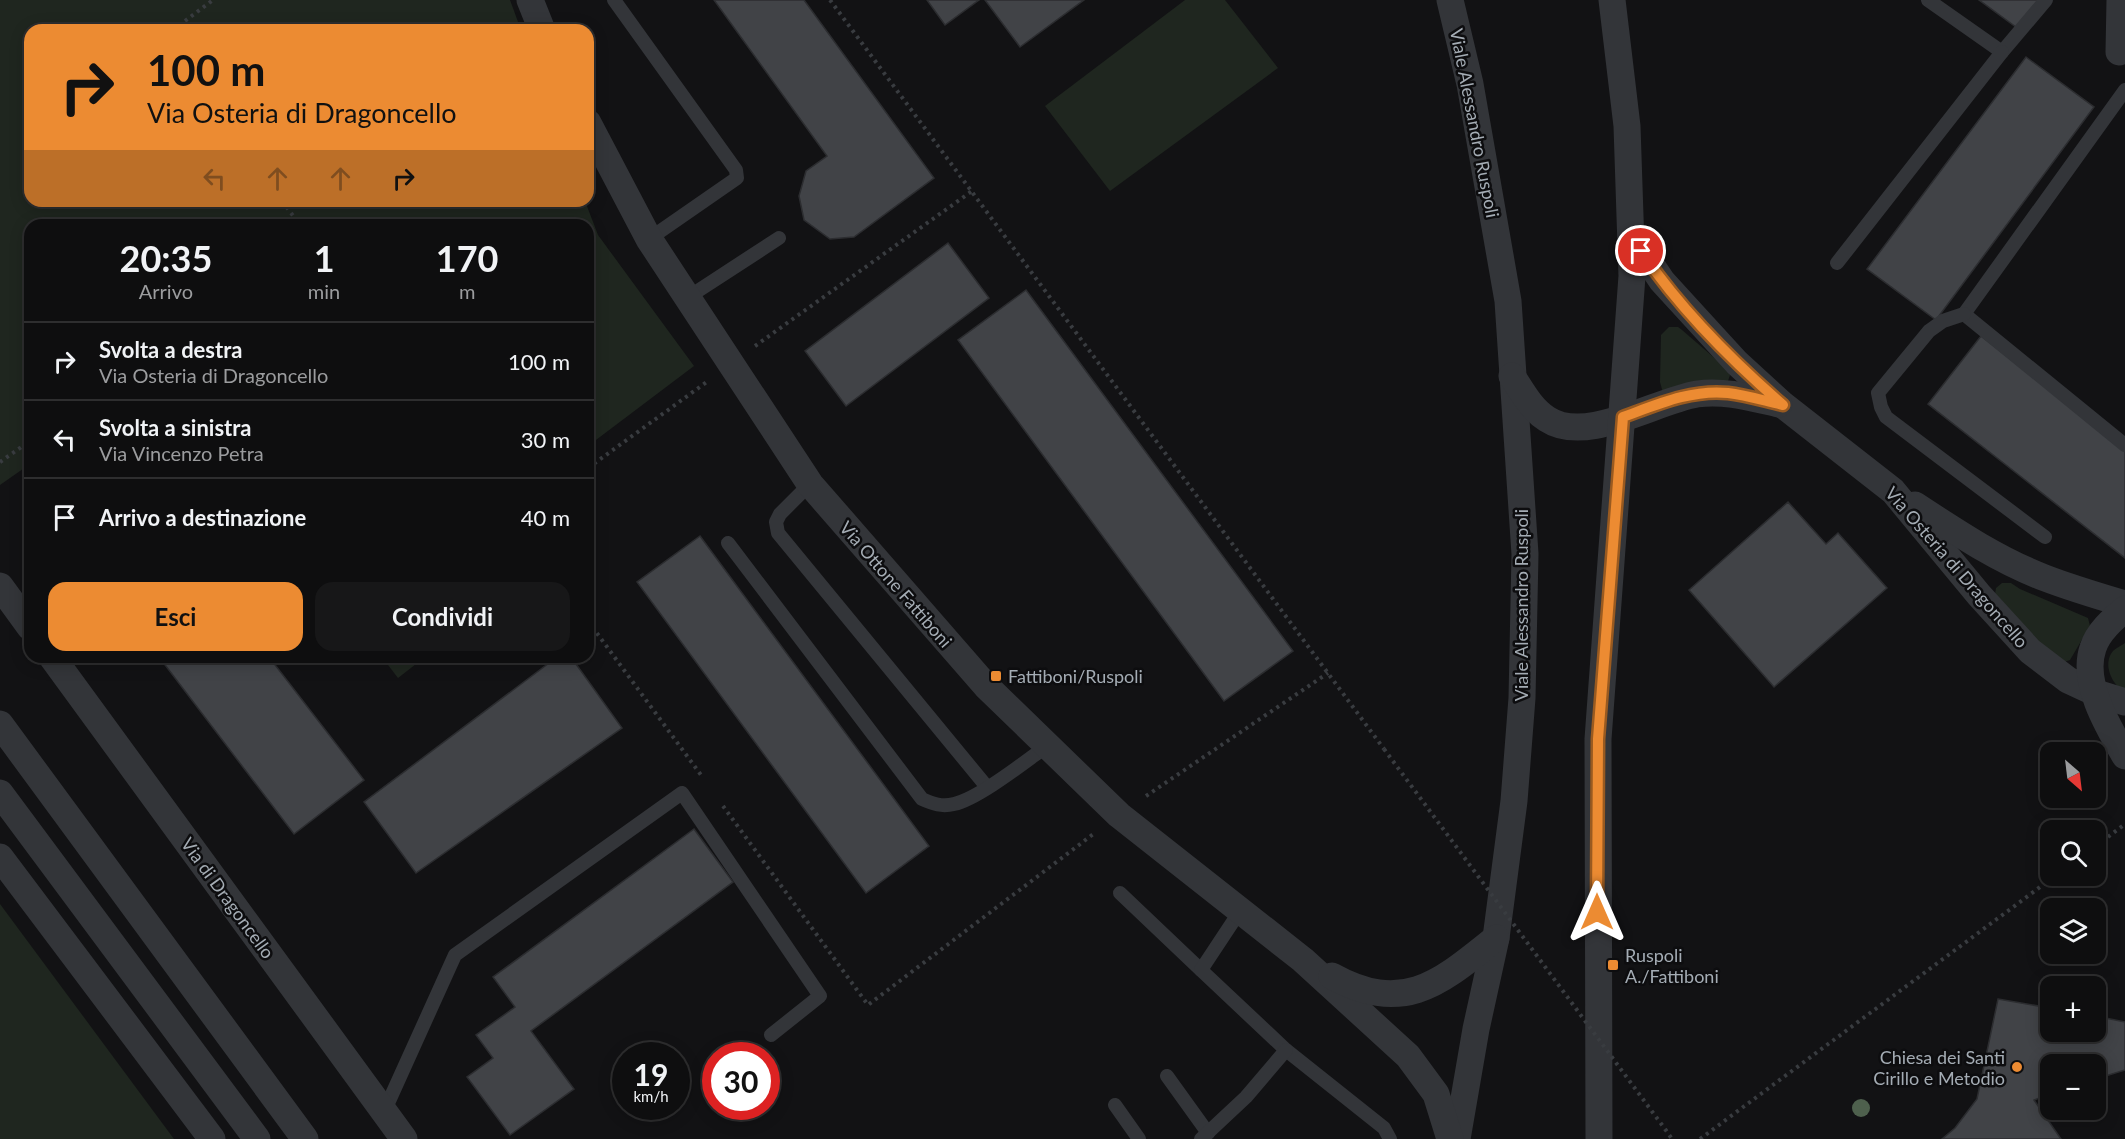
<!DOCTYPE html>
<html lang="it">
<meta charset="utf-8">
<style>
:root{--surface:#0e0e0f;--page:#171718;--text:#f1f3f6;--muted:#9b9c9e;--line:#2e2e2f;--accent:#ec8b32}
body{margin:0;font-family:Lato,sans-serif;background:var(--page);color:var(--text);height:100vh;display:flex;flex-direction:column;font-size:22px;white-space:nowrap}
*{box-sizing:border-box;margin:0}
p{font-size:20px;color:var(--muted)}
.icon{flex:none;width:33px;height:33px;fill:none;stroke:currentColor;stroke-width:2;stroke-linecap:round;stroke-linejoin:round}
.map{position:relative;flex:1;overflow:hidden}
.drawer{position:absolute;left:24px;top:219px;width:570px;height:444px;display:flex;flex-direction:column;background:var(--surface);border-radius:18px;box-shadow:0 3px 15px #0003,0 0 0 2px var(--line)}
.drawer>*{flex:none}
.banner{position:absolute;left:24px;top:24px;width:570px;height:183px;border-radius:18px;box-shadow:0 3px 15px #0003,0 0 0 2px var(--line);background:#ec8b32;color:#111;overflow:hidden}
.needle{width:39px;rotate:152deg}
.tools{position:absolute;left:2040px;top:742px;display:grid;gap:12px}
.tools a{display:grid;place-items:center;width:66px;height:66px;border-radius:12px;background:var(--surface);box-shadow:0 3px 15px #0003,0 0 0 2px var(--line);font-size:30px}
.speed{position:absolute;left:612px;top:1042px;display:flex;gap:12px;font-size:30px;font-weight:700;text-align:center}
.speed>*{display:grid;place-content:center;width:78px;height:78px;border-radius:50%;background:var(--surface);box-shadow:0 3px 15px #0003,0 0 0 2px var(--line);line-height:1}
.speed small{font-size:15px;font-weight:400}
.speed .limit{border:9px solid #d22;background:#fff;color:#111}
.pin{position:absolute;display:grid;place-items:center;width:51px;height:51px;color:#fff;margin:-26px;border:3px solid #fff;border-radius:50%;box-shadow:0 2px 6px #0007}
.me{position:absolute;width:66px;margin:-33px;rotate:0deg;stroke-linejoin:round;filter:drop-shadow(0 0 4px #0008)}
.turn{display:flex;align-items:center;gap:21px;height:126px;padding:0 24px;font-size:27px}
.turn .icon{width:78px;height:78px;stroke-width:2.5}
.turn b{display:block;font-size:42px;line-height:51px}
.lanes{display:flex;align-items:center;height:57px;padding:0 24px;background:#0003;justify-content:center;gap:30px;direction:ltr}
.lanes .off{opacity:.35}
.eta{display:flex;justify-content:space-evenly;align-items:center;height:102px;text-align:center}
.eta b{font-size:36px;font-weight:700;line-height:42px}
.cta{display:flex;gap:12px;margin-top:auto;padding:12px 24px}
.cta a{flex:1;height:69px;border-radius:18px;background:var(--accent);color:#111;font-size:24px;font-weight:700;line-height:69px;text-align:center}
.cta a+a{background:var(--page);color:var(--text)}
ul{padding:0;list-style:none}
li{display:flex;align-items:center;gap:18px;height:78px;padding:0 24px;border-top:2px solid var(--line)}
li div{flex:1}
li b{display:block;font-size:22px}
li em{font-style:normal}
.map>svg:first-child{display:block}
.green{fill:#1f261f}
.building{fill:#414347;stroke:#2c2d30;stroke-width:1.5}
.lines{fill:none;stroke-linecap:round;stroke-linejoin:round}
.path{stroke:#393c40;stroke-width:4;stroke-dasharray:3 4.5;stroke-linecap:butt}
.service{stroke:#333539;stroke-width:14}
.minor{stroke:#333539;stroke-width:27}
.path-bridge{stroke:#393c40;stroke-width:4;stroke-dasharray:3 4.5;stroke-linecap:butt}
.tree{fill:#4e604d}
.route-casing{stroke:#995a20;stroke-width:15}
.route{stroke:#ec8b32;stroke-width:10}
.poi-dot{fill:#ec8b32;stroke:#0d0d0f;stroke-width:2}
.labels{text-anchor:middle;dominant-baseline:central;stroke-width:5;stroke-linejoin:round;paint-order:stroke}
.street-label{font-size:18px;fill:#a4acb4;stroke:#0d0d0f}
.poi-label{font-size:18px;fill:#a4acb4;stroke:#0d0d0f;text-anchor:start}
</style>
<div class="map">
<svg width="2125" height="1139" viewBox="0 0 2125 1139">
<rect width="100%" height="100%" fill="#121214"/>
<g class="green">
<path d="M0 0H510L521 30H30V201H585L598 235 694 366 588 446V225H30V464L0 485Z"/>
<path d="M1185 0H1225L1278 68 1110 191 1045 106Z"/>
<path d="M1669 327H1678L1682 330 1726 368 1730 375 1727 384 1663 393 1660 382 1661 335Z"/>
<path d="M2002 583H2011L2020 589 2088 618 2090 626 2070 660 2058 664 1995 594 1996 588Z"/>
<path d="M2125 643V692C2112 685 2102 664 2113 651 2116 648 2122 645 2125 643Z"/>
<path d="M382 657H425L398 678Z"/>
<path d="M0 904 174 1139H0Z"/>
</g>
<g class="building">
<path d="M714 0H804L934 178 854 237 830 239 804 220 799 196 806 171 827 156Z"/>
<path d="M927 0H979L945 25Z"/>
<path d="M985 0H1084L1020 47Z"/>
<path d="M1979 0H2042L2020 30Z"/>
<path d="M2026 57 2094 107 1936 320 1867 269Z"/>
<path d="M948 243 989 298 846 406 805 351Z"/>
<path d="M1026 290 1293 651 1224 701 958 340Z"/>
<path d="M1981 336 2125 449V558L1928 404Z"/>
<path d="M1788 502 1826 544 1838 533 1887 588 1774 687 1689 590Z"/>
<path d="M700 536 929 846 866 893 637 582Z"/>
<path d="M159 657H269L364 780 294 834Z"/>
<path d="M557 657H571L622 728 416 873 364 802Z"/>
<path d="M694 829 733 882 531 1031 574 1089 510 1135 467 1077 493 1058 476 1035 515 1007 493 977Z"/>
<path d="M1998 999 2050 1008V1032H2096V1016L2125 1022V1070L2096 1079V1065H2050V1094L2034 1100 2061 1139H1942L1955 1128 1977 1099Z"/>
</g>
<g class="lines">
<g class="path">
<path d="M830 0 1384 749"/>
<path d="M173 30 213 0"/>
<path d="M282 201 300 225"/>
<path d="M755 346 972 191"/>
<path d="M0 462 30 441"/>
<path d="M588 468 708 381"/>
<path d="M588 621 701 775"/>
<path d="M1146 796 1328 673"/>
<path d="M723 806 868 1005 1096 832"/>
<path d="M2096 846 2125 824"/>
<path d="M1665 1129 1672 1139"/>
<path d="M1700 1139 2055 876"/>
</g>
<g class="service">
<path d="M614 0 736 170 737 178 649 239"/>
<path d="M1928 0 2002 52 2046 0"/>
<path d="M2125 90 1964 314 2125 445"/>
<path d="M1837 263 2002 52"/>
<path d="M687 298 779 238"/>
<path d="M1964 314 1943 321 1929 331 1878 393 1881 407 1886 417 2045 537"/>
<path d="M810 484 780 514 776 522 778 533 987 787"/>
<path d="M728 543 922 799C933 804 942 807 954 804 978 799 1026 761 1047 746"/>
<path d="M1120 893 1201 970"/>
<path d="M1240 911 1201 970 1286 1050 1384 1128 1390 1139"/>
<path d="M1167 1076 1208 1133"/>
<path d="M1115 1105 1139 1139"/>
<path d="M384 1112 455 955 682 793 820 996 771 1035"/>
<path d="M1201 1139 1246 1097 1286 1050"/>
</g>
<g class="minor">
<path d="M530 0 542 30"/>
<path d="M1450 0 1470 84 1508 301 1525 554 1522 698 1514 801 1496 938 1476 1029 1457 1139"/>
<path d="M2119 52 2120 0"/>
<path d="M588 123 649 239 810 484 986 686 1119 815 1303 960 1408 1056 1436 1094 1450 1139"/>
<path d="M1631 235 1662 281 1737 363 1783 405 1893 491 1979 595 2030 651 2068 680 2096 693 2125 702"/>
<path d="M1512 376C1522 391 1531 409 1547 419 1586 445 1655 401 1697 394 1725 390 1752 398 1779 404"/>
<path d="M1915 505C1956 532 1998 560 2045 578 2071 588 2098 596 2125 604"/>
<path d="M0 586 30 627"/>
<path d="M2125 609C2113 619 2098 632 2093 648 2081 682 2108 727 2125 756"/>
<path d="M52 657 404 1139"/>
<path d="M0 724 305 1139"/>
<path d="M0 793 257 1139"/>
<path d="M0 857 212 1139"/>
<path d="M1332 976C1404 1016 1441 982 1496 938"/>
<path d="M1599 1139 1598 739 1632 276 1627 126 1612 0"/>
</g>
<path class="path-bridge" d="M1384 749 1665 1129"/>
</g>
<circle class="tree" cx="1861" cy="1108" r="9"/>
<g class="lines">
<defs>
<path id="route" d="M1597 912 1598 739 1623 417C1656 405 1692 389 1728 393 1746 395 1765 401 1783 405 1730 359 1680 309 1641 251"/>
</defs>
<use href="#route" class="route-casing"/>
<use href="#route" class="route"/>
</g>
<g class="poi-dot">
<rect x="990" y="670" width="12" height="12" rx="3"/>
<rect x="1607" y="959" width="12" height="12" rx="3"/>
<circle cx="2017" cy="1067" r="6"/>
</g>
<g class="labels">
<g class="street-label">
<text transform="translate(1475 123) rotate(79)">Viale Alessandro Ruspoli</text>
<text transform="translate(1957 567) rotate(49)">Via Osteria di Dragoncello</text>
<text transform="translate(896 584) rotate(49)">Via Ottone Fattiboni</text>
<text transform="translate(1521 605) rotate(-90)">Viale Alessandro Ruspoli</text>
<text transform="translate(228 898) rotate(54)">Via di Dragoncello</text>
</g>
<g class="poi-label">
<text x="1008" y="676">Fattiboni/Ruspoli</text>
<text x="1625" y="955">Ruspoli<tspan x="1625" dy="21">A./Fattiboni</tspan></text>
<text x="2005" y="1057" text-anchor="end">Chiesa dei Santi<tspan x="2005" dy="21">Cirillo e Metodio</tspan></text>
</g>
</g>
</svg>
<div class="tools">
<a><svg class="needle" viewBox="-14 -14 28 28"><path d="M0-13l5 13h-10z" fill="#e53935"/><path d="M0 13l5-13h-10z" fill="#9b9c9e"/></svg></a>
<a><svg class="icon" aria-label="search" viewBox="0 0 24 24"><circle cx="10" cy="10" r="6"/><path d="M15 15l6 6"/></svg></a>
<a><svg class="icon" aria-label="layers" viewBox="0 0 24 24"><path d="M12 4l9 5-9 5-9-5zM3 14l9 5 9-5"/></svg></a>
<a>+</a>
<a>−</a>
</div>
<div class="speed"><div>19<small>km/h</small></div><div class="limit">30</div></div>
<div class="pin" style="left:1641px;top:251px;background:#d93025"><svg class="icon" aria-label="arrive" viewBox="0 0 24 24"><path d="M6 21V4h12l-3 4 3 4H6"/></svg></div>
<svg class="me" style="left:1597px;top:912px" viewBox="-20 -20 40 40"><path d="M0-17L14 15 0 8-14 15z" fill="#ec8b32" stroke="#fff" stroke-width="4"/></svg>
<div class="banner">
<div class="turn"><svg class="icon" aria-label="right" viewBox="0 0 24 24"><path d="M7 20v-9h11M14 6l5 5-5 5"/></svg><div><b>100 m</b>Via Osteria di Dragoncello</div></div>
<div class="lanes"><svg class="icon off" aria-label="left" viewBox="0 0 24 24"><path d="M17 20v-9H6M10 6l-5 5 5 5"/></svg><svg class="icon off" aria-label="ahead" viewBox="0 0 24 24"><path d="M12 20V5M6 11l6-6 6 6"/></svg><svg class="icon off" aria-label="ahead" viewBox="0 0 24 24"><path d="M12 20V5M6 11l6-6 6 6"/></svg><svg class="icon" aria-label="right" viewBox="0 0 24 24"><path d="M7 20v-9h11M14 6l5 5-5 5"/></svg></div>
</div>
<section class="drawer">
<div class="eta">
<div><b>20:35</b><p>Arrivo</p></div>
<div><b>1</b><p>min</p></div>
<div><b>170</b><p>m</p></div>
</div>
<ul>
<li><svg class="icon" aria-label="right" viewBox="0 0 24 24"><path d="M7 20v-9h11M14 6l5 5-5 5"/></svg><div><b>Svolta a destra</b><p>Via Osteria di Dragoncello</p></div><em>100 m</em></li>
<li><svg class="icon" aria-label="left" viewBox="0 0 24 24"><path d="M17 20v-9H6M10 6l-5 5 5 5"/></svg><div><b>Svolta a sinistra</b><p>Via Vincenzo Petra</p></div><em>30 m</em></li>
<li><svg class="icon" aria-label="arrive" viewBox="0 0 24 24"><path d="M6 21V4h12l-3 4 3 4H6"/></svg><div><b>Arrivo a destinazione</b></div><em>40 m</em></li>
</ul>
<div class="cta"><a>Esci</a><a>Condividi</a></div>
</section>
</div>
